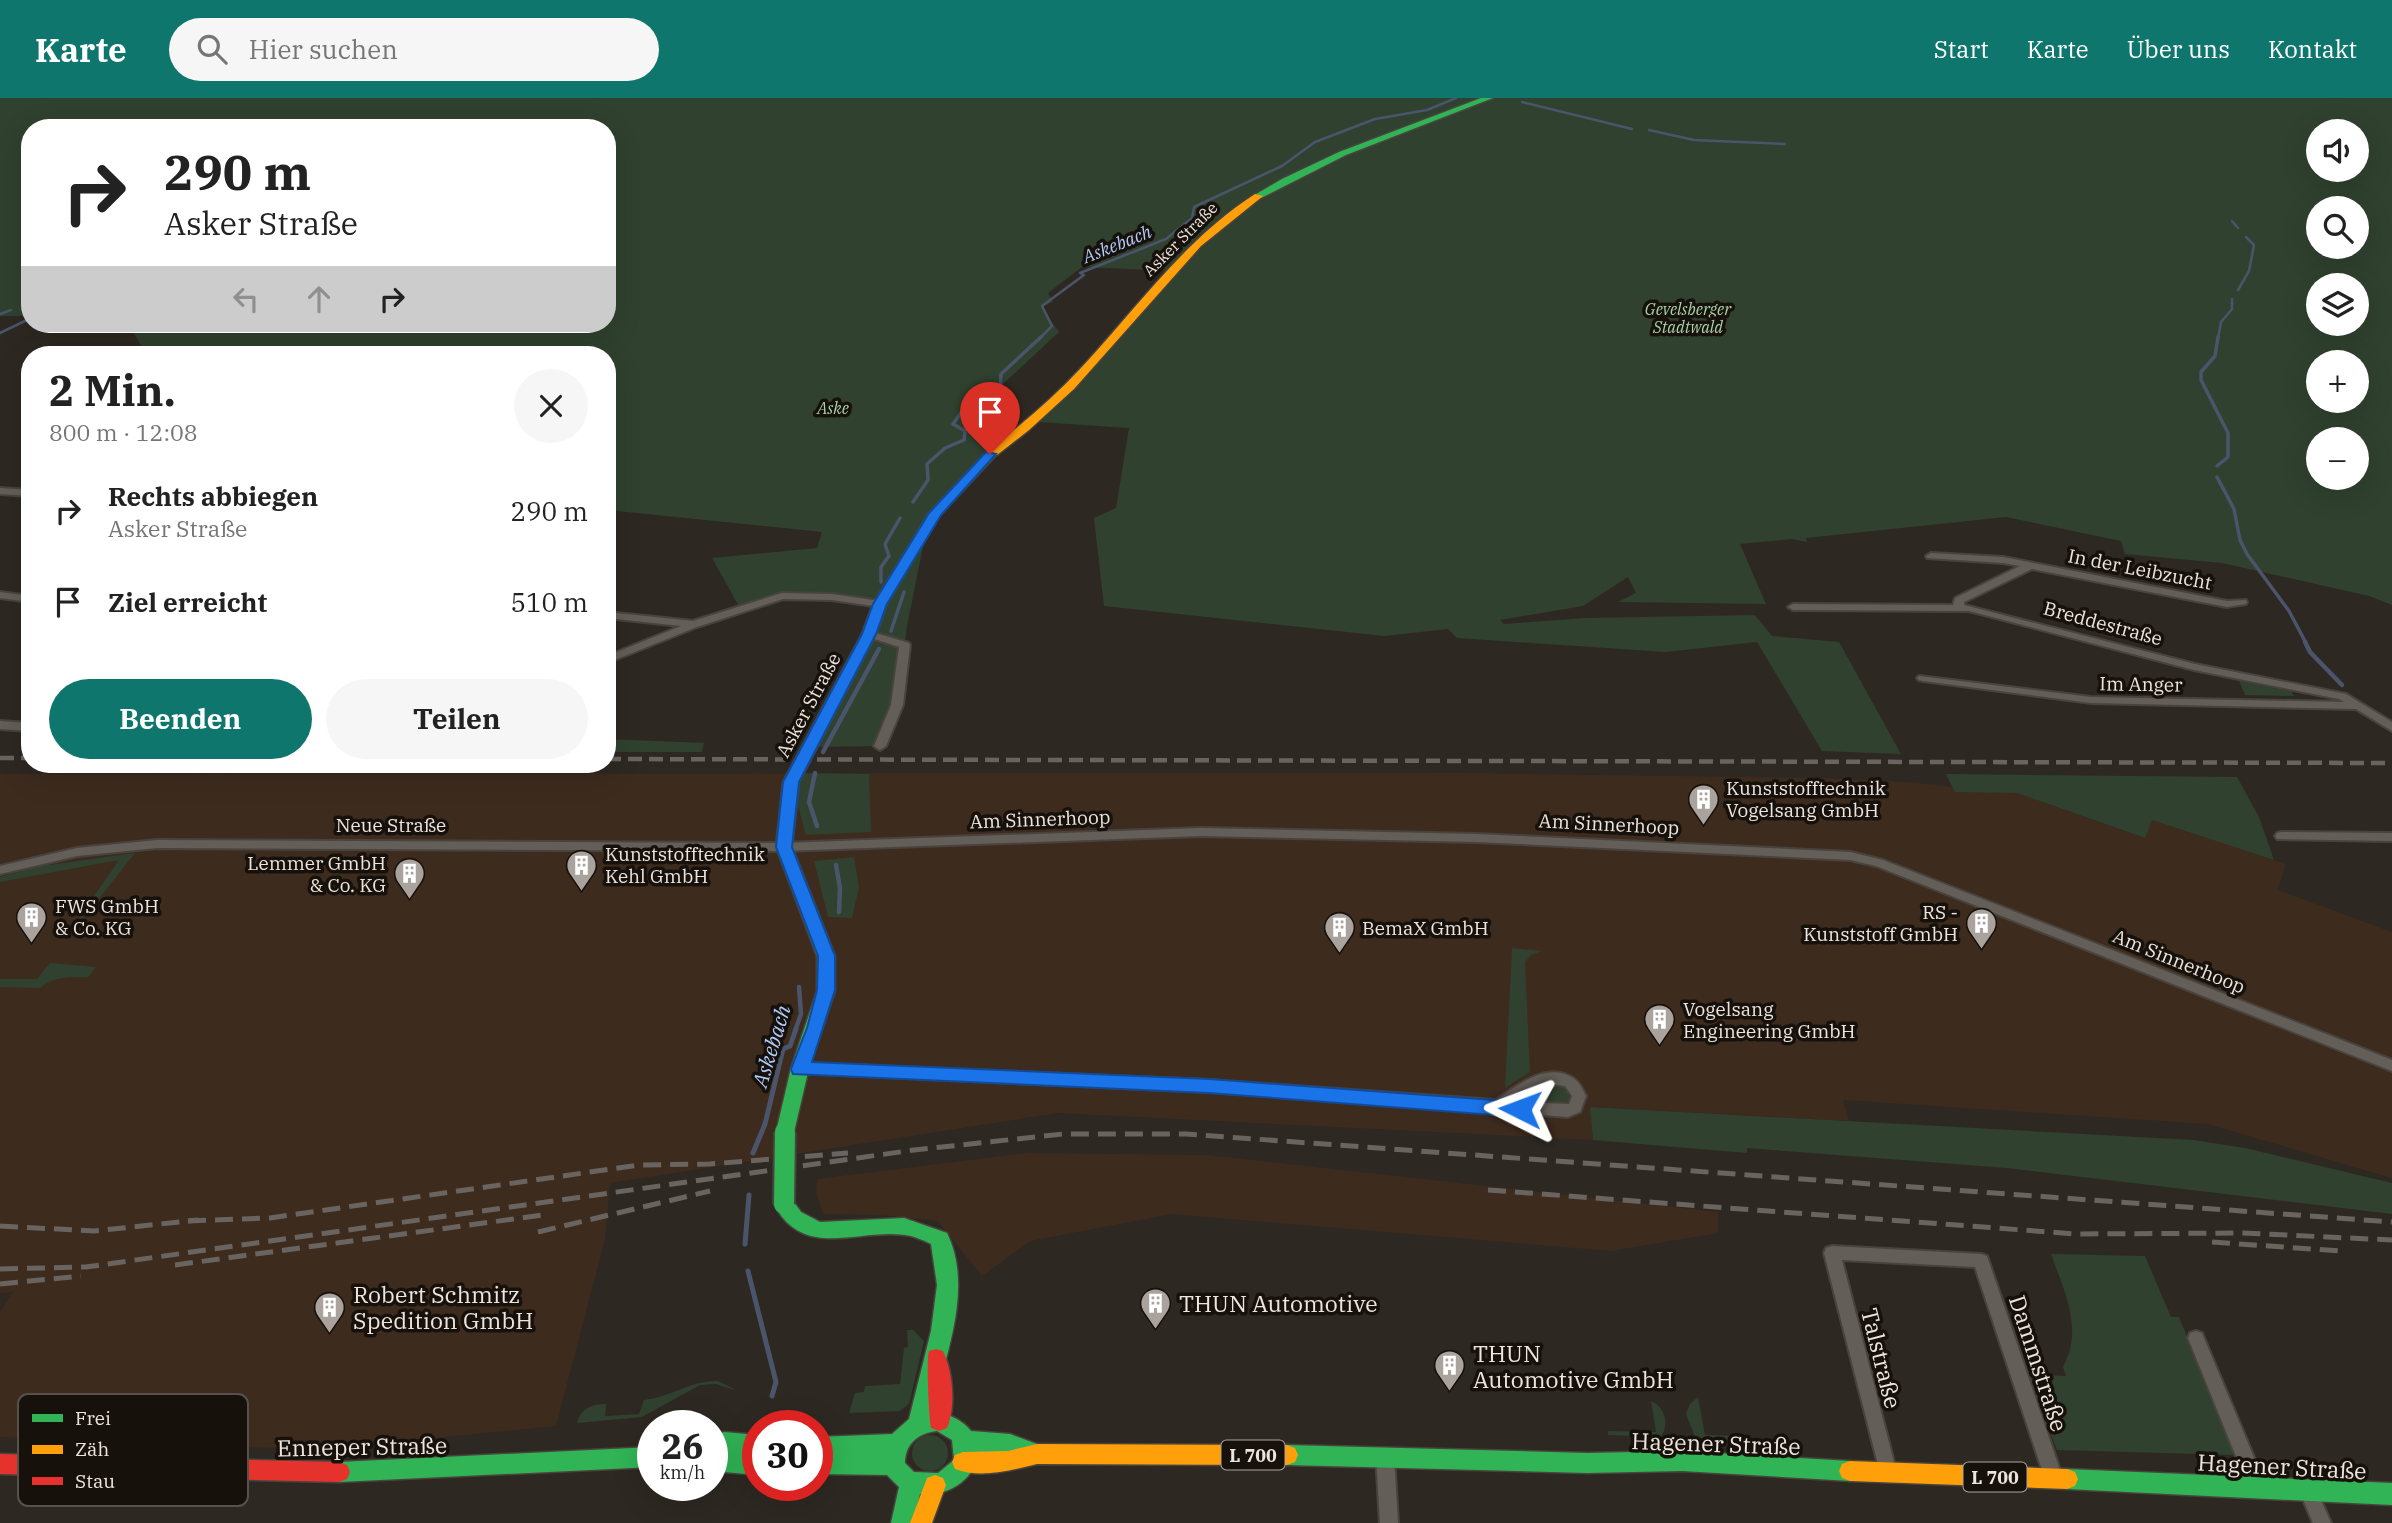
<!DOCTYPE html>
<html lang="de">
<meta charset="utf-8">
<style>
:root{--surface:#fff;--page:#f6f6f6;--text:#222;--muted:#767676;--accent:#0f766e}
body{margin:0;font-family:"IBM Plex Serif",serif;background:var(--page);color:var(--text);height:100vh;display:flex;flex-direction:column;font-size:26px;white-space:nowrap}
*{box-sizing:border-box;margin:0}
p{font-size:23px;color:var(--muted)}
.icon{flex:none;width:38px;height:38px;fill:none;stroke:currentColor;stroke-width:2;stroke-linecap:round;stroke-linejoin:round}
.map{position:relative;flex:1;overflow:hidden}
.side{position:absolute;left:21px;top:248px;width:595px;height:427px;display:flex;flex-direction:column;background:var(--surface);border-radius:28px;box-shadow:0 7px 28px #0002}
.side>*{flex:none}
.banner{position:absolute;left:21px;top:21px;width:595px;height:214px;border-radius:28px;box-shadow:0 7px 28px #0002;background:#fff;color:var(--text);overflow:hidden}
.fabs{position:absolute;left:2306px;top:21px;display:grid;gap:14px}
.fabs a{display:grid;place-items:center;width:63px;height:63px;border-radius:50%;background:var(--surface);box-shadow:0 7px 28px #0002;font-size:35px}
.speed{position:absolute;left:637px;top:1312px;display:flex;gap:14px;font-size:35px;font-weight:700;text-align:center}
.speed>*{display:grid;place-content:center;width:91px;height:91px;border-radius:50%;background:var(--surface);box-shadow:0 7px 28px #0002;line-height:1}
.speed small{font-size:18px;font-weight:400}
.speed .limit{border:10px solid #d22;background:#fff;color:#111}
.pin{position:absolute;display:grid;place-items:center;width:60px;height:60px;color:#fff;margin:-72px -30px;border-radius:50% 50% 50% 0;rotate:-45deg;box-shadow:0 0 7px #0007}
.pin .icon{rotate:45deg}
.me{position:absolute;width:77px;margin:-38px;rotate:273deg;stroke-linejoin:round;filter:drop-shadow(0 0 5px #0008)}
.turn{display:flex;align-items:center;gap:24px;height:147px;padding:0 28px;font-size:32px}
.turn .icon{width:91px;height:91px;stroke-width:2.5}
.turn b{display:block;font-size:49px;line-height:60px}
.lanes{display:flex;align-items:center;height:66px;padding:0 28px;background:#0003;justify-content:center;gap:35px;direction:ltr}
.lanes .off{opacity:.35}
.round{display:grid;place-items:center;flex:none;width:74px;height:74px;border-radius:37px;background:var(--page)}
.headline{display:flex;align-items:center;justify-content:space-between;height:119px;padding:0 28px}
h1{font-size:42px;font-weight:700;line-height:52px}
.primary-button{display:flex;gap:14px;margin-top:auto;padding:14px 28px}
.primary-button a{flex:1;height:80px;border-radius:42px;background:var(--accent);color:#fff;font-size:28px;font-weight:700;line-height:80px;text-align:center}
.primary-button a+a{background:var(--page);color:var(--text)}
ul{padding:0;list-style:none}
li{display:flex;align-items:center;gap:21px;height:91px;padding:0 28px}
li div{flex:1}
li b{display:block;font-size:26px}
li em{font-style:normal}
header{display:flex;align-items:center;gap:42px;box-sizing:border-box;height:98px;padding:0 35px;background:var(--accent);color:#fff}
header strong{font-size:33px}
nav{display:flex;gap:38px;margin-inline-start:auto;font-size:24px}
.search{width:490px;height:63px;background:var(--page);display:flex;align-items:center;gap:18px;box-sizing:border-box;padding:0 24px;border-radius:38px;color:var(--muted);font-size:26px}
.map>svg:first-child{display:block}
.built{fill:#3d2b1e}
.green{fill:#30412f;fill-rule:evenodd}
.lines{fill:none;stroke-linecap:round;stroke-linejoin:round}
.stream-far3{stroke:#4a556b;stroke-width:2.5}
.stream-far2{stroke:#4a556b;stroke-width:3.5}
.stream-far1{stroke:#4a556b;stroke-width:4.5}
.stream{stroke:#4a556b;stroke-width:5}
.street-casing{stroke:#49433e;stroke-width:4}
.fast-casing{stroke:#49433e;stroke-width:3}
.slow-casing{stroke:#49433e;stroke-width:3}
.jam-casing{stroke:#49433e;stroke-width:3}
.street{fill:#645e58;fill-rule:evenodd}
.fast{fill:#30b455;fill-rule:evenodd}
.slow{fill:#ff9f0a;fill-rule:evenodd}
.jam{fill:#e5322d;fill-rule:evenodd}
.rail-far1{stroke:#6a6460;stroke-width:4.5;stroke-dasharray:14 7;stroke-linecap:butt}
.rail{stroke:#6a6460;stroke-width:5;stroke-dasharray:18 9;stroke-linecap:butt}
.fast-bridge-casing{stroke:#49433e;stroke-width:24;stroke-linecap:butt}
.fast-bridge{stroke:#30b455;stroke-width:20}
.route{fill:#1a73e8;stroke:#114b97;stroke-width:2}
.labels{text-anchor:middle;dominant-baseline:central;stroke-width:7;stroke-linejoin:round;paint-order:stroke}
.far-street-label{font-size:16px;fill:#ede4dd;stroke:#17110c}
.far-park-label{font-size:16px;font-style:italic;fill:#a9d5ab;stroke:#17110c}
.far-water-label{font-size:18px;font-style:italic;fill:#b2cafa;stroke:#17110c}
.shield{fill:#17110c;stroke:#ada59e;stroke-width:2}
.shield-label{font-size:18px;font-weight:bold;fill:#ede4dd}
.street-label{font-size:19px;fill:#ede4dd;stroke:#17110c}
.poi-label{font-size:19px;fill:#ede4dd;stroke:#17110c;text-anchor:start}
.water-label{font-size:21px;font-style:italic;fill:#b2cafa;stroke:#17110c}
.near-poi-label{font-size:23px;fill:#ede4dd;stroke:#17110c;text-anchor:start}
.near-street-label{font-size:23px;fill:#ede4dd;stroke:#17110c}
.key{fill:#17110c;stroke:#57504b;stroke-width:2}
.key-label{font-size:19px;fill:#ede4dd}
</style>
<header>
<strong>Karte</strong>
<div class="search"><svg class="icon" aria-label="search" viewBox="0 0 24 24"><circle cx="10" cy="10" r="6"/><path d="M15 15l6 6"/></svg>Hier suchen</div>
<nav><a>Start</a><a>Karte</a><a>Über uns</a><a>Kontakt</a></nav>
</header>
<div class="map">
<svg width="2392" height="1425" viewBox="0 0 2392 1425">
<rect width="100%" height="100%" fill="#2e2822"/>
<g class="built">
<path d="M1458 675 1819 680 1906 684 2017 695 2144 740 2152 722 2286 766 2278 792 2392 834V1080L2208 1026 1843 1002 1849 1023 1591 1009 1593 1042 1058 1015 610 1085 605 1141 556 1328 324 1351 96 1345 0 1339V1214L13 1194 0 1195V676Z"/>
<path d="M1026 1055 1207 1057 1718 1114V1135L1611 1153 1172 1116 1030 1143 982 1178 938 1123 881 1117 823 1116 816 1094 817 1081Z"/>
</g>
<g class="green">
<path d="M0 0H2392V507L2369 498 2222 465 2125 456 2121 443 2006 419 1806 440 1807 444 1792 441 1740 446 1766 506 1618 504 1636 495 1628 479 1583 508 1500 522 1504 526 1585 520 1755 517 1772 538 1839 544 1901 656 1822 653 1757 544 1665 554 1457 540 1448 531 1384 538 1104 508 1094 420 1116 410 1129 330 1038 324 1111 250 1174 173 1082 169 1048 195 1053 204 1041 209 1059 234 1002 287 1003 292 984 298 958 316 1015 335 936 409 910 443 883 497 870 501 776 496 740 510 712 460 817 450 822 434 607 412V257H147L128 226H607V30H30V218H0ZM2319 33H2357V72H2319ZM2319 110H2357V149H2319ZM2319 187H2357V226H2319ZM2319 264H2357V303H2319ZM2319 341H2357V380H2319Z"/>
<path d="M917 446 923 448 907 528 897 607 880 648 809 649Z"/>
<path d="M2239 583 2291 593 2294 598 2245 597Z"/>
<path d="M607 641 704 645 702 654H607Z"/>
<path d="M804 675 869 676 871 734 806 737 795 698Z"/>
<path d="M1946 676 2237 679 2259 719 2274 762 2152 722 2145 740 2017 695 1955 694Z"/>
<path d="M135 755 78 827H74L119 762 0 784V779L42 768Z"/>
<path d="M854 759 859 789 852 820 828 819 814 763Z"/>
<path d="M1512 850 1542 853 1531 857 1525 864 1530 974 1505 990Z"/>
<path d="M50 865 96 869 88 879C70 879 54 878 40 890L0 889V881H37Z"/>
<path d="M1543 981 1573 988 1574 1009H1500Z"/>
<path d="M1590 1009 2193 1042 2245 1050 2392 1085V1116L2007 1070 1747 1050V1055L1593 1042Z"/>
<path d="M2051 1156 2145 1158 2171 1219H2179L2235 1357 2057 1352 2026 1276 2066 1278 2063 1269C2084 1231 2064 1193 2051 1156Z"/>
<path d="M907 1232H913L924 1243 909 1306 900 1313 849 1315 855 1295 864 1294 865 1288 900 1286 904 1250 908 1249Z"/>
<path d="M718 1283 738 1293 716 1286 700 1287 642 1319 577 1325C581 1310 592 1306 606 1306L605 1318 639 1316 644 1302C671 1299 692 1282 718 1283Z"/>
<path d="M1698 1299 1705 1337 1744 1338 1745 1343 1696 1341 1686 1316 1690 1306Z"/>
<path d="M1651 1303C1665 1309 1670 1326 1661 1339L1608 1337V1333L1656 1334Z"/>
<circle cx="930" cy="1355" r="18"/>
</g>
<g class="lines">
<g class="stream-far3">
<path d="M1522 4 1632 31"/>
<path d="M1649 32 1694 42 1785 46"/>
<path d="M2232 123 2238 130"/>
<path d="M2238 192 2249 173 2254 147 2246 139"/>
<path d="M0 216 11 212"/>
<path d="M0 235 27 222"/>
<path d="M1039 241 1052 228 1042 208 1084 177 1080 175 1166 141 1192 120 1194 109 1282 68 1315 44 1375 21 1427 12 1456 0"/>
<path d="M2218 241 2221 224 2232 211V201"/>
</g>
<g class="stream-far2">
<path d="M2217 368 2228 359V335L2201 282V274L2215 258 2218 239"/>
<path d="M2217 379 2234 411 2240 442 2247 456 2289 513 2306 545"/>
<path d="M913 404 928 382 927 366 945 350 964 342 965 333 953 326 968 305 1000 293 1001 276 1041 239"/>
<path d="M881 484V469L889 458 885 446 900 420"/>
<path d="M891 533 904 494"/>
</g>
<g class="stream-far1">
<path d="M2305 544 2310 554 2342 587"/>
<path d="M823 654 879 551"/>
<path d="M815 675 809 704 817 728"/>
<path d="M836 767 840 790 839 814"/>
<path d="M795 933 801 916 799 889"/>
</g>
<g class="stream">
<path d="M753 1055 765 1026 783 951 790 948 796 931"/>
<path d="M745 1146 749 1097"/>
<path d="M748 1173 776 1284 772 1298"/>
</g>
<defs>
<g id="street">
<path d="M0 390 30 392V398L0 396Z"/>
<path d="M1931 455 2003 459 2227 503 2246 502 2247 504 2246 506 2227 509 2032 471 1964 504V507L2195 566 2346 596 2392 624V633L2356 611 2091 605 1923 583 1919 582 1917 580 1919 578 2091 599 2344 604 2339 601 2194 572 1969 513 1793 512 1788 509 1793 506 1953 507 1955 500 2020 468 2003 465 1927 460 1926 458Z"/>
<path d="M0 494 30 498V504L0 500Z"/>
<path d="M782 495 832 496 880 503 885 506 880 509 832 502 783 501 697 529 607 565V558L681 528 607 520V514L693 523Z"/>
<path d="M869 533 909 545 910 547 903 607 886 648 880 652 874 648 891 607 899 549 865 538 864 536 865 534Z"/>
<path d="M0 623 30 625V633L0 631Z"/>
<path d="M1201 730 1477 736 1850 754 1883 762 2392 962V973L1876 768 1850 762 1477 744 1201 738 784 753 157 750 77 758 0 776V768L77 750 157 742 784 745Z"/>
<path d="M2281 734 2392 735V743L2277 741 2275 738 2277 735Z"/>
<path d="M800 965 1209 982 1496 1002C1516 988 1547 963 1573 980 1579 983 1583 992 1586 998L1580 1014 1568 1019 1501 1014 1496 1016 1490 1013 1209 994 800 975 795 974 793 970 795 966ZM1550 986 1565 988 1572 998 1569 1006 1515 1004 1536 990Z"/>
<path d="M1832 1148 1981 1156 1987 1158 2063 1381 2060 1387 2054 1389 2048 1387 2045 1381 1975 1169 1842 1162 1897 1376 1894 1382 1888 1384 1882 1382 1824 1155 1826 1150Z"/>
<path d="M2196 1233 2202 1235 2204 1240 2266 1388 2263 1394 2257 1396 2251 1394 2248 1388 2188 1240 2190 1235Z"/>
<path d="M1385 1350 1391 1352 1394 1358 1398 1425H1380L1376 1358 1379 1352Z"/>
<path d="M2308 1384 2314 1386 2331 1425H2313L2299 1392 2302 1386Z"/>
</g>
<g id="fast">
<path d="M1481 0H1493L1346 57 1261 100 1253 98 1282 81 1339 54Z"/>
<path d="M993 350 999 354 940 417 887 506 876 536 799 684 792 749 835 858V893L809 970 794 1034 792 1039 785 1041 778 1039 776 1034 791 970 817 893V858L776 749 783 684 862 536 873 506 929 415 989 351Z"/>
<path d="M784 1098 791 1100 801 1114 820 1124 904 1120 947 1135C974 1190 945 1259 932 1314 945 1313 964 1323 971 1333L1010 1336 1045 1349 1048 1356 1045 1363 1037 1366 1010 1356 977 1354C976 1383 946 1399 920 1396L913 1425H891L899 1389 887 1377 817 1376V1339L892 1336 909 1321 931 1233 937 1187 931 1146C923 1142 914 1138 905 1137 858 1130 803 1163 774 1106L777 1100ZM937 1333 952 1342 954 1362 938 1375 914 1374 905 1365C905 1346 918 1335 937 1333Z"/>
<path d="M724 1334 758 1337V1377L712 1373V1338Z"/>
<path d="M1287 1347 1587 1355 1682 1353 1850 1363 1858 1366 1861 1373 1858 1380 1850 1383 1682 1373 1587 1375 1287 1367 1279 1364 1276 1357 1279 1350Z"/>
<path d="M653 1349V1369L339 1384 331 1381 328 1374 331 1367 339 1364Z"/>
<path d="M2067 1371 2392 1385V1407L2067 1391 2059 1388 2056 1381 2059 1374Z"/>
</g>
<g id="slow">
<path d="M1255 96 1263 98 1201 148 1074 291 1029 332 997 357H989V351C1022 327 1053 300 1081 270 1138 209 1184 142 1255 96Z"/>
<path d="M1037 1346 1287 1347 1295 1350 1298 1357 1295 1364 1287 1367 1037 1366C1013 1372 980 1381 955 1371L952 1364 955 1357 963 1354 1008 1353Z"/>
<path d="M1850 1363 2067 1371 2075 1374 2078 1381 2075 1388 2067 1391 1850 1383 1842 1380 1839 1373 1842 1366Z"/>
<path d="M935 1377 943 1380 946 1387 932 1425H910L927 1380Z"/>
</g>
<g id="jam">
<path d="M936 1251 943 1253C953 1274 956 1309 947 1330L939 1333 931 1330C929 1325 926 1258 929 1253Z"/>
<path d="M0 1356 339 1364 347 1367 350 1374 347 1381 339 1384 0 1376Z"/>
</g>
</defs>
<use href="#street" class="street-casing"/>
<use href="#fast" class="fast-casing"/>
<use href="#slow" class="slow-casing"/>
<use href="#jam" class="jam-casing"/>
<use href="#street" class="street"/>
<use href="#fast" class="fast"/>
<use href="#slow" class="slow"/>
<use href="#jam" class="jam"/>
<g class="rail-far1">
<path d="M0 660H30"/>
<path d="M607 661 2392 665"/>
</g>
<g class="rail">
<path d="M1488 1092 2076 1136 2242 1135 2392 1142"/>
<path d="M188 1123 270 1120 639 1067 710 1066 848 1055"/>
<path d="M0 1128 94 1133 198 1122"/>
<path d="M538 1134 710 1093"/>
<path d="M2212 1144 2340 1153"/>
<path d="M175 1167 543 1117"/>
<path d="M0 1171 86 1169 914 1052 1063 1036H1186L2392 1124"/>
<path d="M0 1186 81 1178"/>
</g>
<defs>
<path id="fast-bridge" d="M784 1106 785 1034"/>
</defs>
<use href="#fast-bridge" class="fast-bridge-casing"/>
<use href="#fast-bridge" class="fast-bridge"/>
</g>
<path class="route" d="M986 354 996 356 941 417 887 506 876 536 799 684 792 749 835 858V892L812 964 1209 981 1520 1004 1527 1006 1530 1011 1527 1017 1520 1019 1209 995 793 976 791 971 807 930 817 892 818 858 776 749 783 684 862 536 873 506 929 415Z"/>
<defs>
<symbol id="building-pin" viewBox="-11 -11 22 30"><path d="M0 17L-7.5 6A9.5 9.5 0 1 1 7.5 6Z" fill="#aaa29c" stroke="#17110c"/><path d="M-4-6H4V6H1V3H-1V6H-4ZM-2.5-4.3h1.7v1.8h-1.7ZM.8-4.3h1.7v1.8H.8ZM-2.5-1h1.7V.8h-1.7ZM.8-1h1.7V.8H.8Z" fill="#fff"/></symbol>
</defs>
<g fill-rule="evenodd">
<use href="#building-pin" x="1686" y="684" width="35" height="47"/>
<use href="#building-pin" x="564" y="750" width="35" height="47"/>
<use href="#building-pin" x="392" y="758" width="35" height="47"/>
<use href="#building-pin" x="14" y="802" width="35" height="47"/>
<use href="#building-pin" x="1964" y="808" width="35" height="47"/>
<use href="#building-pin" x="1322" y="812" width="35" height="47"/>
<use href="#building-pin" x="1642" y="904" width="35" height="47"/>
<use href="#building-pin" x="1138" y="1188" width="35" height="47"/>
<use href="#building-pin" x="312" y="1192" width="35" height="47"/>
<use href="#building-pin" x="1432" y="1250" width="35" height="47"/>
</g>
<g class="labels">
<g class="far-street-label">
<text transform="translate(1180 141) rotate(-45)">Asker Straße</text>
</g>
<g class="far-park-label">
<text x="1688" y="211">Gevelsberger<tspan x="1688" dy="18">Stadtwald</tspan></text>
<text x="833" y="310">Aske</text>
</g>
<g class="far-water-label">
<text transform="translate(1117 146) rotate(-22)">Askebach</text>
</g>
<g class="shield">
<rect x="1221.5" y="1342.5" width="63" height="29" rx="5"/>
<rect x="1963.5" y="1364.5" width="63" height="29" rx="5"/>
</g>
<g class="shield-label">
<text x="1253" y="1357">L 700</text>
<text x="1995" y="1379">L 700</text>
</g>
<g class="street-label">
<text transform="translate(2140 471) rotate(11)">In der Leibzucht</text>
<text transform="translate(2103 525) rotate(15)">Breddestraße</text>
<text transform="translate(2141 586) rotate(1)">Im Anger</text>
<text transform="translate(808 607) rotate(-62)">Asker Straße</text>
<text transform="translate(1040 721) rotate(-2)">Am Sinnerhoop</text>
<text transform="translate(1609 726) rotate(3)">Am Sinnerhoop</text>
<text x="391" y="727">Neue Straße</text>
<text transform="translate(2179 863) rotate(22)">Am Sinnerhoop</text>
</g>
<g class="poi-label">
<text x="1726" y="690">Kunststofftechnik<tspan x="1726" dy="22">Vogelsang GmbH</tspan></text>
<text x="605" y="756">Kunststofftechnik<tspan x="605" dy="22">Kehl GmbH</tspan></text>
<text x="386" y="765" text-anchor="end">Lemmer GmbH<tspan x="386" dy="22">&amp; Co. KG</tspan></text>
<text x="55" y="808">FWS GmbH<tspan x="55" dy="22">&amp; Co. KG</tspan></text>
<text x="1958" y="814" text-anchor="end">RS -<tspan x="1958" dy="22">Kunststoff GmbH</tspan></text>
<text x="1362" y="830">BemaX GmbH</text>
<text x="1683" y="911">Vogelsang<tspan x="1683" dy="22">Engineering GmbH</tspan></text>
</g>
<g class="water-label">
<text transform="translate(771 948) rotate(-73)">Askebach</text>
</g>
<g class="near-poi-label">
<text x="353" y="1196">Robert Schmitz<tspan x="353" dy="26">Spedition GmbH</tspan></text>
<text x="1179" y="1205">THUN Automotive</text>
<text x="1473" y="1255">THUN<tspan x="1473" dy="26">Automotive GmbH</tspan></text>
</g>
<g class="near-street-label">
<text transform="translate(1882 1260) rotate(76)">Talstraße</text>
<text transform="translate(2039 1265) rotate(72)">Dammstraße</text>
<text transform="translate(1716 1345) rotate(2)">Hagener Straße</text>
<text transform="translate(362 1348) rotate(-1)">Enneper Straße</text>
<text transform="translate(2282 1368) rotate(3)">Hagener Straße</text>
</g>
</g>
<rect x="18" y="1296" width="230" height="112" rx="10" class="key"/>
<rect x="32" y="1316" width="31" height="8" fill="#30b455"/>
<rect x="32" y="1347" width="31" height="9" fill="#ff9f0a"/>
<rect x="32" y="1379" width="31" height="8" fill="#e5322d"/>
<g class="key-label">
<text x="75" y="1327">Frei</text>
<text x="75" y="1358">Zäh</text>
<text x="75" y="1390">Stau</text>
</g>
</svg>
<div class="fabs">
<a><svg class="icon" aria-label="sound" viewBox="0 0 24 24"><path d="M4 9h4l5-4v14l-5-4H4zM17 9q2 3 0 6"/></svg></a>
<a><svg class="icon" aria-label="search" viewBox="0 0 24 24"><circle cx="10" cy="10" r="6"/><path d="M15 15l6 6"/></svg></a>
<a><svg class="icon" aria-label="layers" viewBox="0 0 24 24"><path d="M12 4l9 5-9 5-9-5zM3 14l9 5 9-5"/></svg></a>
<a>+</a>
<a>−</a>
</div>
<div class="speed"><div>26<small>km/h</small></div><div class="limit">30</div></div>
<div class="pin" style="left:990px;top:356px;background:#d93025"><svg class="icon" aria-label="arrive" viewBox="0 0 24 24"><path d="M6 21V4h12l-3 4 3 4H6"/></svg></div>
<svg class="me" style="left:1520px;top:1011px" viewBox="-20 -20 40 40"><path d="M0-17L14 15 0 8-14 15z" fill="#1a73e8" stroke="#fff" stroke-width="4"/></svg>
<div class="banner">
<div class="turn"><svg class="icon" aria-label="right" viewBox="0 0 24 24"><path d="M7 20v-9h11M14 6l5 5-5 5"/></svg><div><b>290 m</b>Asker Straße</div></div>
<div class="lanes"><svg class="icon off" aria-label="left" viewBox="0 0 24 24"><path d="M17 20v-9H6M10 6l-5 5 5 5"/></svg><svg class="icon off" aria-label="ahead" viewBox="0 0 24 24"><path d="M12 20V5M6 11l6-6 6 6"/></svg><svg class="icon" aria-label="right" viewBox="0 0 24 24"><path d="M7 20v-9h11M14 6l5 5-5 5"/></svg></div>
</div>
<section class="side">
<div class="headline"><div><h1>2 Min.</h1><p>800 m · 12:08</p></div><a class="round"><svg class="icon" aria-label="close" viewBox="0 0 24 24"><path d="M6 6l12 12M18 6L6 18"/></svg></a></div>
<ul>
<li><svg class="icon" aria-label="right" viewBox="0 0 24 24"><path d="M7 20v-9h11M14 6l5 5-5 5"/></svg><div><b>Rechts abbiegen</b><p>Asker Straße</p></div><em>290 m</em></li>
<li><svg class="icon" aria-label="arrive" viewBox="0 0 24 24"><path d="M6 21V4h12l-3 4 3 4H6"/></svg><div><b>Ziel erreicht</b></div><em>510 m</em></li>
</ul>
<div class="primary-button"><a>Beenden</a><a>Teilen</a></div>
</section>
</div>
